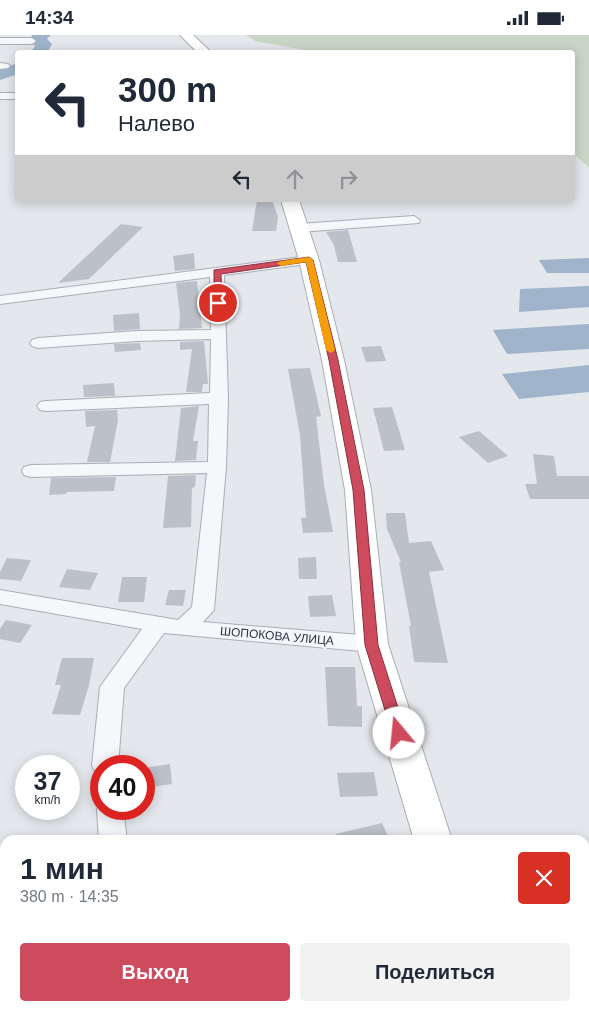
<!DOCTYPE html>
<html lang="ru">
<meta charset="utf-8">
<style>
:root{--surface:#fff;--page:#f2f2f3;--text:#1f2937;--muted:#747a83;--accent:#ce4b5e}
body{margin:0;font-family:Helvetica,sans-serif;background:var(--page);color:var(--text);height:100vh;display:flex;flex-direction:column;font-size:19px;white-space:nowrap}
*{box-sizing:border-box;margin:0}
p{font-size:16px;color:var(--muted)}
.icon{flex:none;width:28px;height:28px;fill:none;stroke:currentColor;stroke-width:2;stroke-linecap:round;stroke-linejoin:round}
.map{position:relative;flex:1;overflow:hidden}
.side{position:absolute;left:0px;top:800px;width:590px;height:176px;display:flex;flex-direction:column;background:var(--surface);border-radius:15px 15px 0 0;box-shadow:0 2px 12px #0003}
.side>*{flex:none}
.top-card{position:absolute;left:15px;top:15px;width:560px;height:152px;border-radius:5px;box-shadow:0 2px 12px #0003;background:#fff;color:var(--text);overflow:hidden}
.speed{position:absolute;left:15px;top:720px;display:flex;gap:10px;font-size:25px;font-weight:700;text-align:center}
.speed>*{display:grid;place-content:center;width:65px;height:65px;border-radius:50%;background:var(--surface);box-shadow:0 2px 12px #0003;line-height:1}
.speed small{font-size:12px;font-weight:400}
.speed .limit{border:8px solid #d22;background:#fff;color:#111}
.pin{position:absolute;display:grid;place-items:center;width:42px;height:42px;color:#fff;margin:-21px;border:2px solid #fff;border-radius:50%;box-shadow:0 1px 5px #0007}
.me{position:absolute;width:55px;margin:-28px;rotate:343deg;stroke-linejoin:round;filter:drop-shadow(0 0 4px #0008)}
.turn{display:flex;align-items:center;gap:18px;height:105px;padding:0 20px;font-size:22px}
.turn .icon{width:65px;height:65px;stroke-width:2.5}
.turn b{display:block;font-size:35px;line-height:42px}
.lanes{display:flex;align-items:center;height:48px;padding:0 20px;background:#0003;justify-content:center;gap:25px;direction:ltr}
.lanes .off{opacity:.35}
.round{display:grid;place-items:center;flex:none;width:52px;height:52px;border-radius:5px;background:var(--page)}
.overview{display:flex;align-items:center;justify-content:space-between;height:85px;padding:0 20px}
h1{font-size:30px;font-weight:700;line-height:38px}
.primary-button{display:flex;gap:10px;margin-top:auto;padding:10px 20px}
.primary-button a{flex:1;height:58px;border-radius:5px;background:var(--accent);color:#fff;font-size:20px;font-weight:700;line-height:58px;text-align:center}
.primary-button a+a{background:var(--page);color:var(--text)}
.status{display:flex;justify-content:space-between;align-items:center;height:35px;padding:0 25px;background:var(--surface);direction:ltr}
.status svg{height:14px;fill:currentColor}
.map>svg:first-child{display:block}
.green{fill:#c9d5c5}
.water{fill:#9fb4cb}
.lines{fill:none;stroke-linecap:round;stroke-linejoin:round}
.river{fill:#9fb4cb;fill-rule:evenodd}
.building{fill:#bbc0c9}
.street-casing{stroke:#a9aeb6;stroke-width:2}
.secondary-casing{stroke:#a9aeb6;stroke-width:2}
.street{fill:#f6f7fa;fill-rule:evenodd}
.secondary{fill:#fff;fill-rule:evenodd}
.route{fill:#ce4b5e;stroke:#86313d}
.slow{fill:#f59e0b}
.labels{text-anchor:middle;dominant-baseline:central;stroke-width:4.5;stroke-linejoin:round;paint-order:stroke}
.street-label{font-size:12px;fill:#2b3444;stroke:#f3f6f9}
</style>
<div class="status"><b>14:34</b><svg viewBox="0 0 49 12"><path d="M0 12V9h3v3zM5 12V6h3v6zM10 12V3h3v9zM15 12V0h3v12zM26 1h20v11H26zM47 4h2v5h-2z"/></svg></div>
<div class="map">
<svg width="589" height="976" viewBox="0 0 589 976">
<rect width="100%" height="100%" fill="#e4e7eb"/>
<path class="green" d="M246 0H589V133L573 118 572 18H321L255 6Z"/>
<g class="water">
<path d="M589 223V238H547L539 225Z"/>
<path d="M589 251V272L519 277 520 254Z"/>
<path d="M589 289V314L507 319 493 295Z"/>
<path d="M589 330V357L519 364 502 339Z"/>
</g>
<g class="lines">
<g class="river">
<path d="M32 0H51L47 4 52 9 47 18H30L35 11 30 6Z"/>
<path d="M18 28V39L0 45V34Z"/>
</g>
</g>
<g class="building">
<path d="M257 165H272L278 182 276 196H252Z"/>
<path d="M121 189 143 192 89 244 58 248Z"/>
<path d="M348 195 357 227H338L334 210 326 197Z"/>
<path d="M194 218 195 234 175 236 173 221Z"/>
<path d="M197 246 202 293 179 294 180 280 176 248Z"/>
<path d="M139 278 140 294 114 296 113 280Z"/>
<path d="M204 306 208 349H203L202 357H186L192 314 180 315V307Z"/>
<path d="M140 308 141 315 115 317 114 309Z"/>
<path d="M381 311 386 326 366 327 361 312Z"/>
<path d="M310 333 321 381 316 382 324 450 333 497 303 498 301 483H306L300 400 288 334Z"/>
<path d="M114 348 115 361 84 362 83 350Z"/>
<path d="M199 371 193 406H198L196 425 175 426 181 373Z"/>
<path d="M392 372 405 415 384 416 373 373Z"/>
<path d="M117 375 118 385 110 427H87L95 391 86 392 85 376Z"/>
<path d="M479 396 508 421 488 428 459 402Z"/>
<path d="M533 419 554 421 557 441H589V464H530L525 449H537Z"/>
<path d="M196 440 195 452 192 453 191 492 163 493 168 441Z"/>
<path d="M116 442 114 456 67 457 66 459 49 460 51 443Z"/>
<path d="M386 478H405L409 508 431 506 444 535 429 537 448 628 414 627 409 591H411L399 527H401L387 494Z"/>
<path d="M316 522 317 544H299L298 523Z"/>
<path d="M7 523 31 525 21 546 0 544V537Z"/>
<path d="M67 534 98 538 90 555 59 552Z"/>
<path d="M122 542H147L144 567H118Z"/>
<path d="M169 555H186L183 571 165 570Z"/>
<path d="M332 560 336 581 310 582 308 561Z"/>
<path d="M6 585 32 590 20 608 0 604V594Z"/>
<path d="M62 623H94L89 650 80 680 52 679 61 650H55Z"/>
<path d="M325 632H355L357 671H362V692L328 691Z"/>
<path d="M170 729 172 749 144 753V733Z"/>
<path d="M374 737 378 761 340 762 337 738Z"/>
<path d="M382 788 390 805H337L336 799Z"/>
</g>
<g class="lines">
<defs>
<g id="street">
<path d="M0 3H32L36 6 32 9H0Z"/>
<path d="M0 28 8 29 10 31 8 33 0 34Z"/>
<rect x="0" y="58" width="18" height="6"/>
<path d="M414 181 420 185 419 188 299 197 292 193 299 189Z"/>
<path d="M309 221 316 225 314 228 224 240 228 363 226 432 214 575 203 587 372 601 380 603 383 609 380 615 372 617 164 598 124 653 118 731H101V740L96 738 92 731 100 652 142 594 0 569V555L178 585 192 572 207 438 31 442 24 440 22 436 24 432 31 430 208 427 209 369 46 376 40 375 37 371 40 367 46 366 210 358 211 304 137 306 38 313 32 311 30 308 32 305 38 303 137 296 211 295 210 242 0 269V261Z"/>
<path d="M101 766V774H123L127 805H99L97 774Z"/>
<path d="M150 971H182L184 976H152Z"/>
</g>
<g id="secondary">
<path d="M180 0H193L212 18H198Z"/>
<path d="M281 165H299L319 225 344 325 371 455 388 609 452 805H414L356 609 345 455 322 325 299 225Z"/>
<path d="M494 971H537L539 976H495Z"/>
</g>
</defs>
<use href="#street" class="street-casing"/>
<use href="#secondary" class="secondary-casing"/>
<use href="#street" class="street"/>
<use href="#secondary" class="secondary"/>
</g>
<path class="route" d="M309 222 313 225 338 325 364 455 378 610 406 698 404 702 399 703 394 702 392 698 365 610 353 455 329 325 306 227 221 239 222 268 218 271 214 268V235Z"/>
<path class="slow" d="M309 222 313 225 335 315 331 318 326 315 306 227 281 231 277 228 281 226Z"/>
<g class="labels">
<g class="street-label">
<text transform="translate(277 601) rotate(5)">ШОПОКОВА УЛИЦА</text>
</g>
</g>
</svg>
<div class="speed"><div>37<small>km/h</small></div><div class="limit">40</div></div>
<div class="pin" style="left:218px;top:268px;background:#d93025"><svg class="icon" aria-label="arrive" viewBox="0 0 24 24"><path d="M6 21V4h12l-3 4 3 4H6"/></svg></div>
<svg class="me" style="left:399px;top:698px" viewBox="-20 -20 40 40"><circle r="19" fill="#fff"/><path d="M0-13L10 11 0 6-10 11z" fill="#ce4b5e"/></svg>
<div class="top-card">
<div class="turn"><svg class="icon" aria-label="left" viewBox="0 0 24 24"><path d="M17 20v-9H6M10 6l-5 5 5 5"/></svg><div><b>300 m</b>Налево</div></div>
<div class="lanes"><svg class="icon" aria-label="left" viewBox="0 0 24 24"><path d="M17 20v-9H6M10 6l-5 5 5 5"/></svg><svg class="icon off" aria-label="ahead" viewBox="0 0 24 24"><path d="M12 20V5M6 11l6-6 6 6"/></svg><svg class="icon off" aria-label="right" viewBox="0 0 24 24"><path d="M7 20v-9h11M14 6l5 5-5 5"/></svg></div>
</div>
<section class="side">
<div class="overview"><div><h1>1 мин</h1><p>380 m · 14:35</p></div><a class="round" style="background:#d93025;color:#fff"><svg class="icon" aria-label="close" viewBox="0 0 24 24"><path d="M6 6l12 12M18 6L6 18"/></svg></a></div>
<div class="primary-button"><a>Выход</a><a>Поделиться</a></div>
</section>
</div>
